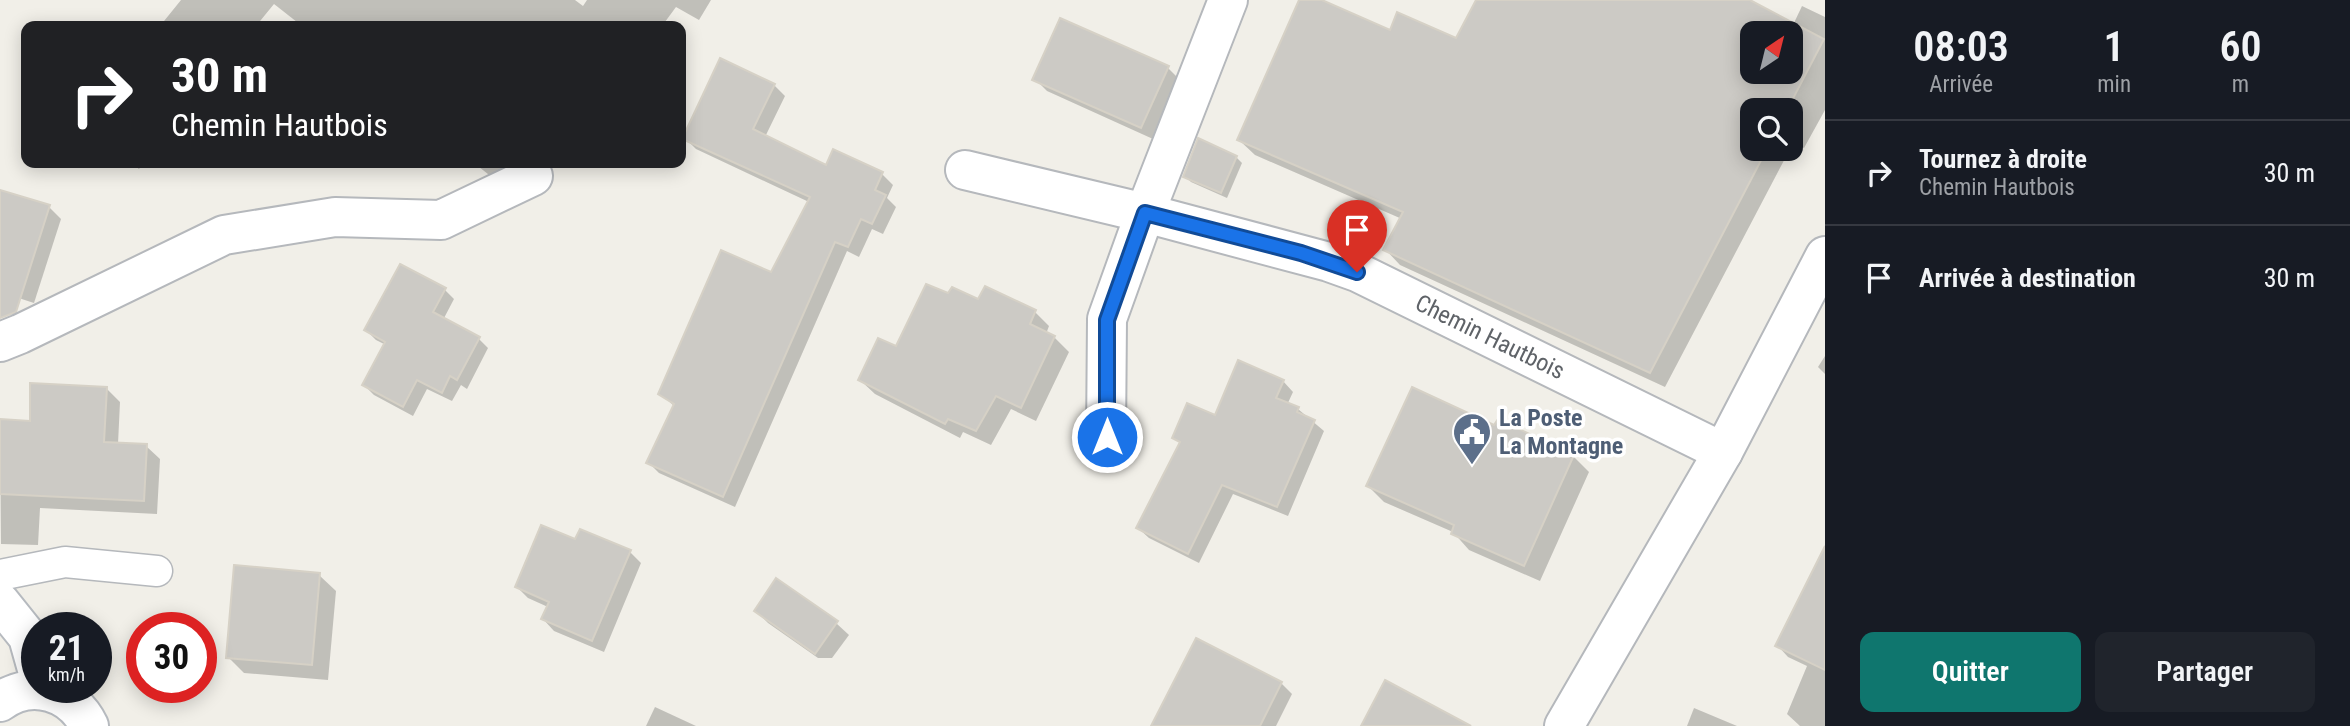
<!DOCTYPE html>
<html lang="fr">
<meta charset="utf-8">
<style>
:root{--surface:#171b24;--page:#20242c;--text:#f1f3f6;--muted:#9ea1a6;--line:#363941;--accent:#0f766e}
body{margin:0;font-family:"Roboto Condensed",sans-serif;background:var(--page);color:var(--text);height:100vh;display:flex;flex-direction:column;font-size:26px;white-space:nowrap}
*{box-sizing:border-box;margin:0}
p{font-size:23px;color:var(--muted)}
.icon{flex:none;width:38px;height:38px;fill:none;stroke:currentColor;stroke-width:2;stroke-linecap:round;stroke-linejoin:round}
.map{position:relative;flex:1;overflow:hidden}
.side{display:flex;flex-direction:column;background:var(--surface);width:525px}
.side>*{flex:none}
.banner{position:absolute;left:21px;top:21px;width:665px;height:147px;border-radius:14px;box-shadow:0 4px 18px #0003;background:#202124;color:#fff;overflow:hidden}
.needle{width:46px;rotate:35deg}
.buttons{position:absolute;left:1740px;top:21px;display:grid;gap:14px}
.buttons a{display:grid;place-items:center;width:63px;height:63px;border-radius:14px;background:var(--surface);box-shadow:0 4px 18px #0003;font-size:35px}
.speed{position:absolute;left:21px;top:612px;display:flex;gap:14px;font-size:35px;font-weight:700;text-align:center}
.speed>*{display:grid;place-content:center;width:91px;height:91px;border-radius:50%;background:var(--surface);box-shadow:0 4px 18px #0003;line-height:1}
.speed small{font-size:18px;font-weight:400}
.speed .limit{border:10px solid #d22;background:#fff;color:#111}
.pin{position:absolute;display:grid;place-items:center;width:60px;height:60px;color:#fff;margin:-72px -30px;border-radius:50% 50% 50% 0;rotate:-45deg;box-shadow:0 0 7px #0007}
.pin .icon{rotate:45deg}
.me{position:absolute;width:77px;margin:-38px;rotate:0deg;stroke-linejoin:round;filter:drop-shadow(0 0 5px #0008)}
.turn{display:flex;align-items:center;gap:24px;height:147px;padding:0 35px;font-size:32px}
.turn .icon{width:91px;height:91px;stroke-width:2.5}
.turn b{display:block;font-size:49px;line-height:60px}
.eta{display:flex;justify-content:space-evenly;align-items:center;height:119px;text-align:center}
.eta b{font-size:42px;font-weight:600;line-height:49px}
.action{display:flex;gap:14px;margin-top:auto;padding:14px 35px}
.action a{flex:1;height:80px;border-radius:14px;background:var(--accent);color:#fff;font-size:28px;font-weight:600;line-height:80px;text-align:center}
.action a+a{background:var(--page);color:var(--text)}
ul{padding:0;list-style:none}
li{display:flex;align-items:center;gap:21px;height:105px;padding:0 35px;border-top:2px solid var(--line)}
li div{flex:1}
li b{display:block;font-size:26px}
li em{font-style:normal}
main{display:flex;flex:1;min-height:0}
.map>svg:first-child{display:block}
.shadow{fill:#0003;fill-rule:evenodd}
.building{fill:#cccac5;stroke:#d6d1c6;stroke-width:2;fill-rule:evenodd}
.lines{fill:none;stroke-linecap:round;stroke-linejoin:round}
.lane-casing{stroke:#b5b8bc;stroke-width:33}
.street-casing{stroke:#b5b8bc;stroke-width:42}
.secondary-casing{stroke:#b6babf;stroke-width:42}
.lane{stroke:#fff;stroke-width:30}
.street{stroke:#fff;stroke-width:38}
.secondary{stroke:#fff;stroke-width:38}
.route-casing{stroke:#114b97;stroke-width:18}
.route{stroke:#1a73e8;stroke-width:12}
.labels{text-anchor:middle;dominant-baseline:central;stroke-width:7;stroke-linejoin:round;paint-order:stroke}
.street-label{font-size:24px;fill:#5f6368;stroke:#fff}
.service-label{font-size:24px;font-weight:bold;fill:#4e5e75;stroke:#fff;text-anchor:start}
</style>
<main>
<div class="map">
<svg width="1825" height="726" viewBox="0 0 1825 726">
<rect width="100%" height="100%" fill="#f1efe8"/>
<g class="shadow">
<path d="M181 0H575L583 6 587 0H711L699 20 676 7 662 26H302L274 4 256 26H160Z"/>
<path d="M1301 0H1317L1390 32 1457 40 1478 0H1746L1793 25 1802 6 1825 17V110L1804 148 1793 142 1790 148V110H1752V149H1790L1665 387 1400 265 1385 249 1402 219 1255 155 1239 140ZM1752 33H1790V72H1752Z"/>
<path d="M1168 68 1180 80 1153 139 1047 91 1035 79Z"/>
<path d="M774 85 785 96 765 137 827 168 882 174 893 185 887 198 896 207 883 234 872 229 859 257 847 251 735 507 659 473 648 462 674 406 660 393 772 274 809 202 696 149 685 138Z"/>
<path d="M1236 157 1242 163 1227 198 1191 182 1185 176Z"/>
<path d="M131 163H144L139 169Z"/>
<path d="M474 163H514L498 182Z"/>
<path d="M0 192 49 207 61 219 34 303 0 292Z"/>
<path d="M445 290 454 299 443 320 479 339 488 348 467 389 461 385 452 401 427 389 413 416 374 395 364 385 386 345 376 340 366 330Z"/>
<path d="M949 296 1034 311 1049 326 1046 334 1054 337 1069 352 1036 421 1011 409 991 445 963 432 960 438 875 394 860 380 897 349Z"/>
<path d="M1825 356V374L1818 367Z"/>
<path d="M1283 381 1293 392 1287 405 1298 409 1324 431 1288 516 1233 494 1199 563 1149 538 1138 528 1181 444 1174 438Z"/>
<path d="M106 388 120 402 118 444 146 446 160 459 157 514 40 508 38 545 1 544 0 421 32 422Z"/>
<path d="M1494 427 1573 456 1589 472 1540 581 1469 550 1453 532 1384 502 1368 486Z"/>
<path d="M576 541 630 552 641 563 604 652 554 631 543 619 548 607 528 598 517 587Z"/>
<path d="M319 575 336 591 328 680 244 673 228 657Z"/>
<path d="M1825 589V726H1800L1787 714 1807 666 1788 657 1777 645Z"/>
<path d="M756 611 836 623 849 635 832 658H818L768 623Z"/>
<path d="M1281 683 1292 694 1276 726H1153Z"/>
<path d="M655 707 696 726H646Z"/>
<path d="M1694 708 1737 726H1687Z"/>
</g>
<g class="building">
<path d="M1299 0H1322L1390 30 1397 12 1456 38 1476 0H1750L1824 39 1787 110H1752V149H1767L1650 373 1383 250 1403 212 1237 140ZM1752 33H1790V72H1752Z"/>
<path d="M1060 18 1169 66 1141 128 1032 80Z"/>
<path d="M720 58 775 84 753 129 826 165 833 149 883 172 875 190 886 195 872 224 861 219 848 247 835 242 723 497 646 463 674 404 658 394 721 250 771 272 810 197 682 139Z"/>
<path d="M1198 138 1237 156 1221 193 1183 177Z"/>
<path d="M0 190 50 205 16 312 0 318Z"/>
<path d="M400 264 446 288 433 312 480 337 457 380 450 376 442 393 417 380 403 407 362 385 385 342 364 330Z"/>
<path d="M926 284 948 293 952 287 978 299 985 286 1036 310 1030 324 1055 336 1021 408 996 396 976 431 948 419 945 424 858 380 878 338 896 346Z"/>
<path d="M1238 360 1284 380 1276 398 1299 407 1297 412 1315 420 1277 507 1222 485 1188 554 1136 528 1180 442 1172 438 1187 403 1215 415Z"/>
<path d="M30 383 107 387 104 442 147 444 144 501 0 494V419L30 421Z"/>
<path d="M1412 387 1494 425 1498 419 1574 455 1524 566 1451 534 1454 525 1366 486Z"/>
<path d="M541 525 575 539 580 529 631 550 592 641 541 619 549 602 515 587Z"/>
<path d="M1825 546V670L1775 646Z"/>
<path d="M234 565 320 573 312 665 226 658Z"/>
<path d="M776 578 838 621 815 654 754 611Z"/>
<path d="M1196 638 1282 682 1260 726H1151Z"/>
<path d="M1385 680 1471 726H1361Z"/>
</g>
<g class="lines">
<defs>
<path id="lane" d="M0 575 65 562 157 571"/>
<g id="street">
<path d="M965 170 1145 213 1329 262 1357 272 1723 452"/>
<path d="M0 342 20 334 224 235 335 217 441 220 533 176"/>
<path d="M1106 437 1107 319 1145 213 1228 0"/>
<path d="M1564 726 1723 452 1825 256"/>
</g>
<g id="secondary">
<path d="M0 602 28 637 37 669"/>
<path d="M0 702C32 678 73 692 89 726"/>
</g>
</defs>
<use href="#lane" class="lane-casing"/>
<use href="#street" class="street-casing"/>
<use href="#secondary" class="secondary-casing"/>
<use href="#lane" class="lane"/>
<use href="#street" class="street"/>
<use href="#secondary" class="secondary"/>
</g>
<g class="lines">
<defs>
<path id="route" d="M1107 437V320L1145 213 1301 253 1357 272"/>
</defs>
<use href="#route" class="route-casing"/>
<use href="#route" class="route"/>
</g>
<defs>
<symbol id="civic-pin" viewBox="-11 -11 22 30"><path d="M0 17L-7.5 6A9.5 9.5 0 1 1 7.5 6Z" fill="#5c6f8a" stroke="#fff"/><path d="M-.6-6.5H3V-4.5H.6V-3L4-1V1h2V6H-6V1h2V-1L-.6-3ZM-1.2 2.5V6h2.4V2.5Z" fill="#fff"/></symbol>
</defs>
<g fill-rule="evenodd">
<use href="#civic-pin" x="1450" y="410" width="44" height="60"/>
</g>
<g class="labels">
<g class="street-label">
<text transform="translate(1490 337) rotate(26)">Chemin Hautbois</text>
</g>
<g class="service-label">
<text x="1499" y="418">La Poste<tspan x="1499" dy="28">La Montagne</tspan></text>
</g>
</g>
</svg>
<div class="buttons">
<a><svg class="needle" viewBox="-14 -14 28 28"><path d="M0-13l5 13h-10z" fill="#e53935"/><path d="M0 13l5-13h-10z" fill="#9ea1a6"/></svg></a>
<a><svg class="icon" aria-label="search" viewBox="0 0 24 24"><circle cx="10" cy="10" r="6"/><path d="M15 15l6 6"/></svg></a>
</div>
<div class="speed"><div>21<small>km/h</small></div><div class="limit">30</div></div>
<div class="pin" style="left:1357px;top:272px;background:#d93025"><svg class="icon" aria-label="arrive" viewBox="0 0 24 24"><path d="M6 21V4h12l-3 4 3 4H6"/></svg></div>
<svg class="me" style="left:1107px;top:437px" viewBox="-20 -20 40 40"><circle r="17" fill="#1a73e8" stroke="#fff" stroke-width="3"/><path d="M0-11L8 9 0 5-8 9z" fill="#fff"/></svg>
<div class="banner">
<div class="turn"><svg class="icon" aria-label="right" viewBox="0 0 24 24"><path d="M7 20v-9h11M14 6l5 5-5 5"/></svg><div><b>30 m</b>Chemin Hautbois</div></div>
</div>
</div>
<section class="side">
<div class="eta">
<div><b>08:03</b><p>Arrivée</p></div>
<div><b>1</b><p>min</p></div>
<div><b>60</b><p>m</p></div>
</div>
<ul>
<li><svg class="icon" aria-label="right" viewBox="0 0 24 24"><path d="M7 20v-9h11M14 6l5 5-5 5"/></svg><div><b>Tournez à droite</b><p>Chemin Hautbois</p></div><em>30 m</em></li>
<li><svg class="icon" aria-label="arrive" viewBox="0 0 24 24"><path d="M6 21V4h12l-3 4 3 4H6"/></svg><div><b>Arrivée à destination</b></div><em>30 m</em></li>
</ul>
<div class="action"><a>Quitter</a><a>Partager</a></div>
</section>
</main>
